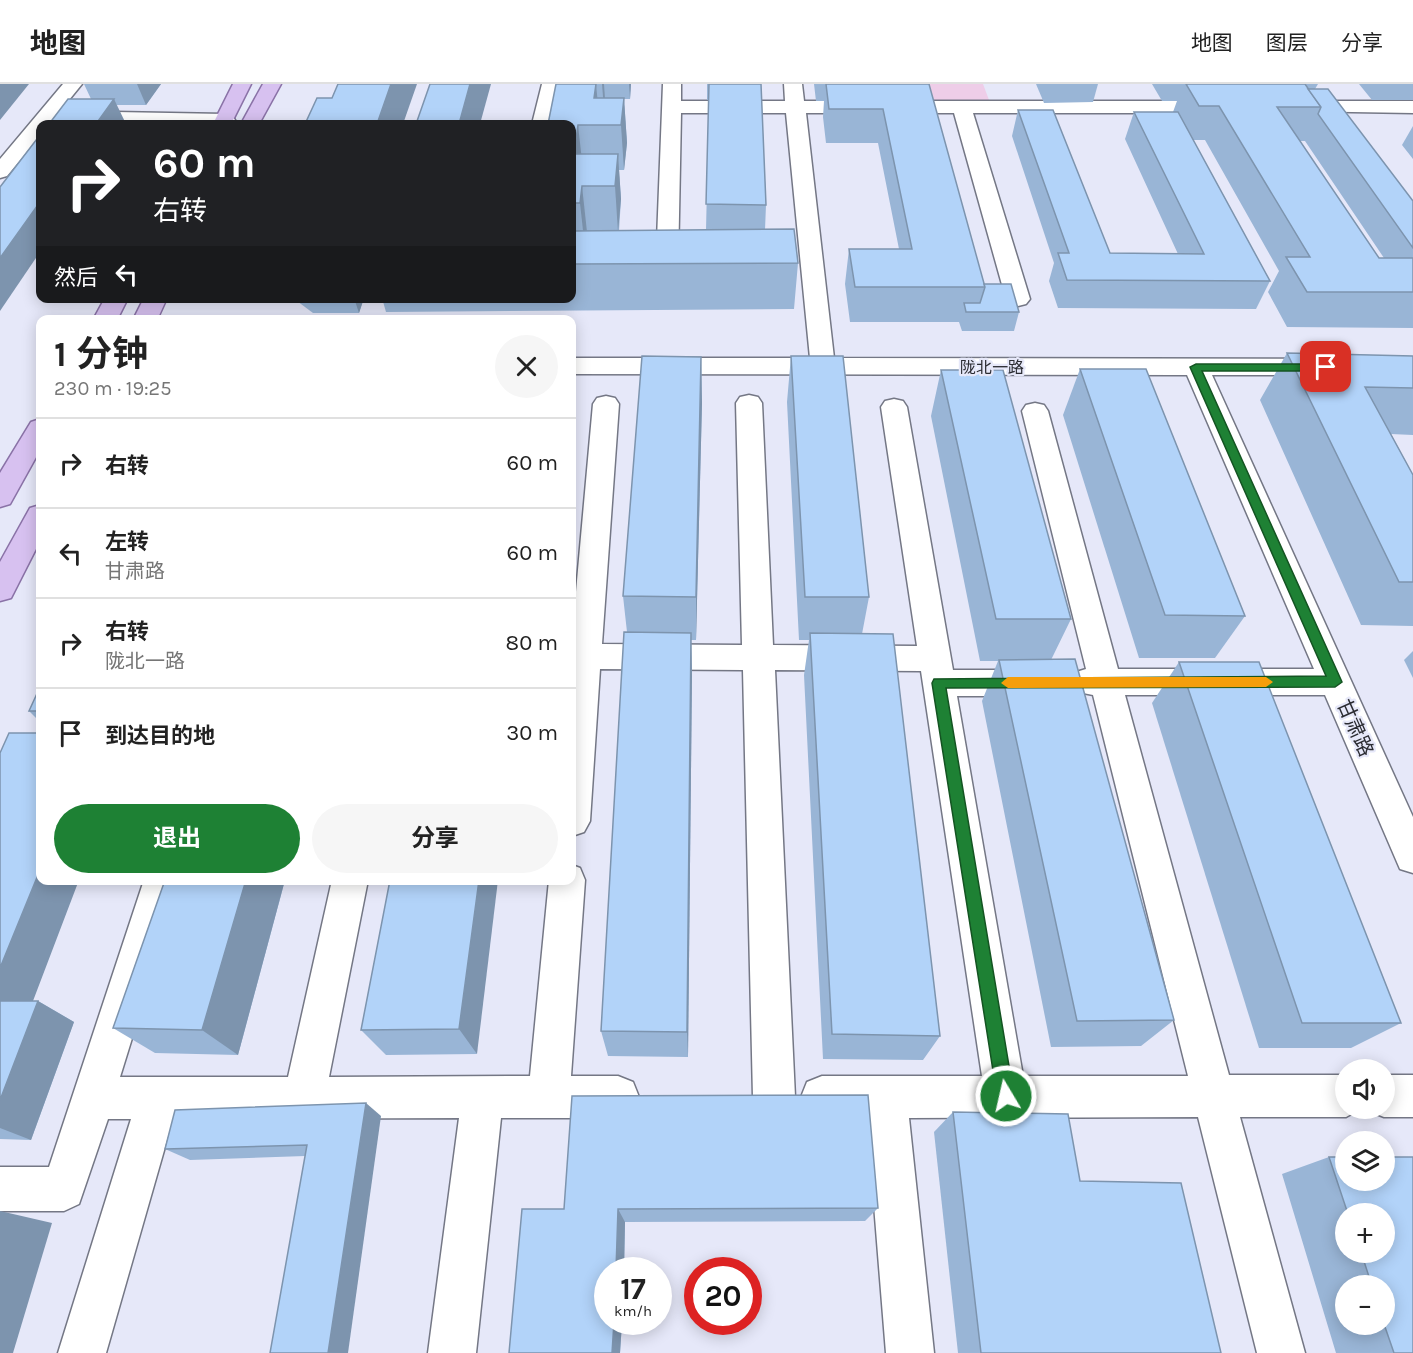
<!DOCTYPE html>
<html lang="zh">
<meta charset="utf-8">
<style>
:root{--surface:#fff;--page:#f6f6f6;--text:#222;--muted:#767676;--line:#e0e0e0;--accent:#1e8134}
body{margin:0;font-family:Karla,"Noto Sans SC",sans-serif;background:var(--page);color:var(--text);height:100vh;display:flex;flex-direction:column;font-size:22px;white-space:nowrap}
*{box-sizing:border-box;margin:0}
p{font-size:20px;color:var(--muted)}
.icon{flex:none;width:33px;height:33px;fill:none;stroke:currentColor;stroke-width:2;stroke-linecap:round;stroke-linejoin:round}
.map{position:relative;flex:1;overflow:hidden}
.sheet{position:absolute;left:36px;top:231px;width:540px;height:570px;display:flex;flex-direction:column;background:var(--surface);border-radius:12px;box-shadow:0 3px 15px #0003}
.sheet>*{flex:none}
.hud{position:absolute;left:36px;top:36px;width:540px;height:183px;border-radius:12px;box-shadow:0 3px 15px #0003;background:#202124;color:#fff;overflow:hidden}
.tools{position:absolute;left:1335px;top:975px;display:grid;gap:12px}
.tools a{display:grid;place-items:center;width:60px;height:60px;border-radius:50%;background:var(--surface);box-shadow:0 3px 15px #0003;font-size:30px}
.speed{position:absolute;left:594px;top:1173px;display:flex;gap:12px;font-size:30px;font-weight:700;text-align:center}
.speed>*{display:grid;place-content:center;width:78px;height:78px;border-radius:50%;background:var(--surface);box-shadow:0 3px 15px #0003;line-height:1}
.speed small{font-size:15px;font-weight:400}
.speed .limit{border:9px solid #d22;background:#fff;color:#111}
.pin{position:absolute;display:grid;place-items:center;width:51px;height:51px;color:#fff;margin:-26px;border-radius:12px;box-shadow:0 3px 9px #0006}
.me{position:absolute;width:66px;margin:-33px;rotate:351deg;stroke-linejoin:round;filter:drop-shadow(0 0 4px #0008)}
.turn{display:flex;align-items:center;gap:21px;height:126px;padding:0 18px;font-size:27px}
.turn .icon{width:78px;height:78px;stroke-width:2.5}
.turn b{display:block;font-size:42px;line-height:51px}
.then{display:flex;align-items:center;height:57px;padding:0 18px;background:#0003;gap:12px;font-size:22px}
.round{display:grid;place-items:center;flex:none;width:63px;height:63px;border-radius:32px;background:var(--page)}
.overview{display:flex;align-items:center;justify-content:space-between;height:102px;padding:0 18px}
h1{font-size:36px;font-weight:700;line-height:45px}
.primary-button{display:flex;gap:12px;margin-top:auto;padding:12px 18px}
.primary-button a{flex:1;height:69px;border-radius:36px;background:var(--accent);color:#fff;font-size:24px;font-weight:700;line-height:69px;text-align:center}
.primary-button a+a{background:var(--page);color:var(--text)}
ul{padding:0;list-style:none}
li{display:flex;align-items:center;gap:18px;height:90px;padding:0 18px;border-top:2px solid var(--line)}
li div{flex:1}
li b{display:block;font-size:22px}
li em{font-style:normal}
header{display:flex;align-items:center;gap:36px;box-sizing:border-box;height:84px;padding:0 30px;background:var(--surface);border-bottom:2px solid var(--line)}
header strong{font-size:28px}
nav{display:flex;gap:33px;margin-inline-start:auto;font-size:21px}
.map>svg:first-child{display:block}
.green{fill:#eecde8}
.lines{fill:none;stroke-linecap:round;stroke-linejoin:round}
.minor-casing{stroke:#747785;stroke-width:3}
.major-casing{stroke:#8a72a7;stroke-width:3}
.minor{fill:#fff;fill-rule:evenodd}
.major{fill:#d7c1f0;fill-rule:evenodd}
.wall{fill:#99b5d6;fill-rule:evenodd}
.shaded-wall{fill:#7d94ae}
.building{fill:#b2d3f9;stroke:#7d94ae;stroke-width:1.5}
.route{fill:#1e8134;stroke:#145422;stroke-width:1.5}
.slow{fill:#f59e0b}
.labels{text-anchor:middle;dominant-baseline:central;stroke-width:4.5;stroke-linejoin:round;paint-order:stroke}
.far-street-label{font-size:16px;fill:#2b2c32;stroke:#e6e8f9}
.street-label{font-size:20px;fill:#2b2c32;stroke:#e6e8f9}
</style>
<header>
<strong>地图</strong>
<nav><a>地图</a><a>图层</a><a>分享</a></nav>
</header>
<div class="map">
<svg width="1413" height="1269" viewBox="0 0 1413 1269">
<rect width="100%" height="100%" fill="#e6e8f9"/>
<path class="green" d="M856 0H983L989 16 859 17Z"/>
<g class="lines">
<defs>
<g id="minor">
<path d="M63 0H82L60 27 225 30 232 32 235 36 230 40H40V52L7 92 0 94V75Z"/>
<path d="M542 0H560L551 40H532Z"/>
<path d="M663 0H681V17H785L784 0H802L804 17H1219L1226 19 1229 23 1226 27 1219 29H973L1030 215 1026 220 1018 222 1010 220 1006 215 954 29H806L834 274 1413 275V291H1212L1413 733V789L1400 785 1325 611H1125L1229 991H1346V1024H1362L1346 1033H1240L1305 1269H1257L1198 1033 909 1034 934 1269H886L867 1034H822L807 1028 801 1013 807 998 822 992H982L921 587 775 586 795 1013 789 1028 774 1034 759 1028 753 1013 743 586 600 585 590 737 584 748 572 752V552L593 320 597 314 606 312 615 314 619 320 602 560 742 561 736 319 740 313 749 311 758 313 762 319 773 561 917 562 881 323 885 317 894 315 903 317 907 323 953 586H1033L1044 590 1049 599 1044 608 1033 612H957L1023 992H1188L1093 611 1073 607 1068 598 1073 589 1086 585 1022 327 1026 321 1035 319 1044 321 1048 327 1118 585H1314L1187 291 572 290V274H810L786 29H681L678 182 675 187 667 189 659 187 656 182Z"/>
<path d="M1298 17H1413V29L1291 27 1288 23 1291 19Z"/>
<path d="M572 781 580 784 585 796 571 992H618L633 998 639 1013 633 1028 618 1034H501L476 1269H428L459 1034 173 1035 106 1269H58L131 1035H108L79 1120 64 1127H0V1083H49L144 796H181L120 993H288L332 796H368L329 993 530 992 549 796H572Z"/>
<path d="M1384 991H1413V1033H1384L1369 1027 1368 1024H1384Z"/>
</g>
<g id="major">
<path d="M233 0H251L231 40H213Z"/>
<path d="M263 0H281L259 40H241Z"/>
<path d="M105 214H128L117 236H93Z"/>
<path d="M144 214H167L157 236H133Z"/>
<path d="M40 335V366L10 420 0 423V389L31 338Z"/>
<path d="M40 421V457L11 514 0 517V478L30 424Z"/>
</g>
</defs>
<use href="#minor" class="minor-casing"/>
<use href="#major" class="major-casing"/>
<use href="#minor" class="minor"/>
<use href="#major" class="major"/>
</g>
<g class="wall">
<path d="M84 0H161L146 21H117L91 15Z"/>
<path d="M556 0H631L630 15H624L627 59 624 86H619L621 115 619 147 706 146 709 16H707V0H761L766 121 765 146 798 179 794 225 386 228 382 214H572V40Z"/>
<path d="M814 0H929L984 200 1019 228 1014 247H962L959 238H850L845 200 849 165H899L878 59H826L823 33 824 17H816Z"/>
<path d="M1036 0H1098L1093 18 1044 19Z"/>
<path d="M1152 0H1318L1315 5 1413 117V244L1287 243 1268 208 1279 187 1205 56H1193L1270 197 1256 225 1058 224 1049 197 1054 179 1012 52 1018 26 1110 169 1178 170 1125 55 1134 28H1173L1177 17H1162ZM1300 57H1305L1384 174H1379Z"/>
<path d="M1359 0H1413V16H1372Z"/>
<path d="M1413 42V75L1402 61Z"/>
<path d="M293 214H364L359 229H313Z"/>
<path d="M1287 269 1413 272V351L1391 350 1413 391V542L1361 541 1260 316Z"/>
<path d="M791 272 869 513 862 550 940 952 923 976 823 975 804 591 809 556H799L787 318Z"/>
<path d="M701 273 702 319 696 556H691L692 591 688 973 608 972 601 947 627 548 623 512Z"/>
<path d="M1080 285 1245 532 1215 574H1139L1063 331Z"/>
<path d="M941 286 1071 535 1051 576 1174 936 1141 962 1051 963 982 617 998 577H980L931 332Z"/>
<path d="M1413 567V594L1404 576Z"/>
<path d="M1179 578 1401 939 1351 964H1259L1152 619Z"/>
<path d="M40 603V638L29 627Z"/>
<path d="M0 669 33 917H38L74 938 31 1056 0 1055Z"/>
<path d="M165 796H285L238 971 155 969 113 944Z"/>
<path d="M390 796 477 970 386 971 361 946Z"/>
<path d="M953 1028 1080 1097 1221 1269H958L934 1048Z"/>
<path d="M381 1032 305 1072 190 1076 165 1065Z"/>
<path d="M1329 1073H1346V1096H1384V1073H1413V1269H1336L1282 1090ZM1346 1130H1384V1168H1346ZM1346 1202H1384V1240H1346Z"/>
<path d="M878 1124 865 1137 625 1138 624 1186H608V1238H622L620 1269H509L564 1125Z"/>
</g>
<g class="shaded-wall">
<path d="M0 0H29L0 36Z"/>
<path d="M137 0H161L146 21Z"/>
<path d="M391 0H417L403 40H377Z"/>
<path d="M470 0H491L480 40H459Z"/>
<path d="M596 0 600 41 594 14Z"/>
<path d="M602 0H604L605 15 604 25Z"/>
<path d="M629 0H631L630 15Z"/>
<path d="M624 14 627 59 624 86 621 41Z"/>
<path d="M114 15 126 40H96Z"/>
<path d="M578 41 583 86 574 70Z"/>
<path d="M618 70 621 115 618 148 615 102Z"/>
<path d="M582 102 587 148 585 165 580 119Z"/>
<path d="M40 118V168L0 227V174Z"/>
<path d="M354 214H364L359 229Z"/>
<path d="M701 273 702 319 696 556V513Z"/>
<path d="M691 549 692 591 688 973 687 948Z"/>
<path d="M40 786V796H79L25 938 0 925V884Z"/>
<path d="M246 796H285L238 971 202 946Z"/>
<path d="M479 796H498L477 970 459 945Z"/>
<path d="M38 917 74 938 31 1056 0 1044V1016Z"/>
<path d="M366 1019 381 1032 348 1269H328Z"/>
<path d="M618 1125 625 1138 624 1186H616Z"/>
<path d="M0 1127 52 1139 13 1269H0Z"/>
<path d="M614 1238H622L620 1269H612Z"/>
</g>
<g class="building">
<path d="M338 0H391L377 40H305L317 14H332Z"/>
<path d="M430 0H470L459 40H416Z"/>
<path d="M556 0H596L594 14H624L621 41H578L574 70H618L615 102H582L580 119H572V40H548Z"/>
<path d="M709 0H761L766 121 706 120Z"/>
<path d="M826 0H929L985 203H855L849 165H912L883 25H829Z"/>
<path d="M1186 0H1305L1321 23H1277L1379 174H1413V208H1307L1286 173H1310L1219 22H1199Z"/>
<path d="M1308 5H1328L1413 117V164L1318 30 1321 23Z"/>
<path d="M68 15H114L96 40H49Z"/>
<path d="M1018 26H1053L1110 169 1204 170 1134 28H1178L1270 197 1067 196 1058 169H1069Z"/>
<path d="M40 51V118L0 174V103Z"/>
<path d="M794 145 798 179 572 180V147Z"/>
<path d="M984 200H1011L1019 228H966L964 219H980L985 203Z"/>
<path d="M1287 269 1413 272V304L1365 303 1413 391V498H1399Z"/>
<path d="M642 272 701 273 696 513 623 512Z"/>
<path d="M791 272H843L869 513H805Z"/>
<path d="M1080 285H1146L1245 532 1165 531Z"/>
<path d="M941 286H1003L1071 535H996Z"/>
<path d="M624 548 691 549 687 948 601 947Z"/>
<path d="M810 549 893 550 940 952 832 950Z"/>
<path d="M1075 575 1174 936 1077 937 999 576Z"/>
<path d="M1179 578H1259L1401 939H1302Z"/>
<path d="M40 603V627H29Z"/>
<path d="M9 649H40V786L0 884V669Z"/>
<path d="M165 796H246L202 946 113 944Z"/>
<path d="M390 796H479L459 945 361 946Z"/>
<path d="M0 917H38L0 1016Z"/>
<path d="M868 1011 878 1124 618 1125 616 1186H608V1238H614L612 1269H509L522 1125H564L572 1012Z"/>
<path d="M366 1019 328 1269H270L307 1061 165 1065 175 1026Z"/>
<path d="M953 1028 1068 1030 1080 1097 1181 1099 1221 1269H981Z"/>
<path d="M1329 1073H1346V1096H1384V1073H1413V1269H1394L1384 1240V1202H1372L1361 1168H1384V1130H1348Z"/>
</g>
<path class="route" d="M1196 280H1326L1331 283 1326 287H1202L1342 598 1335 603 946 604 1014 1012 1012 1019 1006 1021 1000 1019 997 1012 932 599 934 595 1326 592 1190 283Z"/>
<path class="slow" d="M1008 593H1266L1273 598 1266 603 1008 604 1001 599Z"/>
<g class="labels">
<g class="far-street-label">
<text x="992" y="283">陇北一路</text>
</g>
<g class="street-label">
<text transform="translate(1355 644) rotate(66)">甘肃路</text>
</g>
</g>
</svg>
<div class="tools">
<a><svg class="icon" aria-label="sound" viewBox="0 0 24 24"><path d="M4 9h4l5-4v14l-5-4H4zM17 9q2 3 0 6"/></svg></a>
<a><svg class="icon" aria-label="layers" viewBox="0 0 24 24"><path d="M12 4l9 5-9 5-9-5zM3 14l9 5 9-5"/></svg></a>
<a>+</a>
<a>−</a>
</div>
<div class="speed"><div>17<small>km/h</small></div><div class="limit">20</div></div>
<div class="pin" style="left:1326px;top:283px;background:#d93025"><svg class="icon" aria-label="arrive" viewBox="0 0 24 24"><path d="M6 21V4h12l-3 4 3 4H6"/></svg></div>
<svg class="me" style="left:1006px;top:1012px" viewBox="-20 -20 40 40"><circle r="17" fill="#1e8134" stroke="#fff" stroke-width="3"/><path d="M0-11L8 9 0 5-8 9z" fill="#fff"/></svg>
<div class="hud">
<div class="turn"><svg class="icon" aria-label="right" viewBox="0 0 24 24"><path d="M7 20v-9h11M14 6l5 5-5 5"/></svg><div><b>60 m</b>右转</div></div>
<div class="then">然后<svg class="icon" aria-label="left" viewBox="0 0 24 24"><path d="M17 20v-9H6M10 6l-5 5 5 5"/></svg></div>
</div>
<section class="sheet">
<div class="overview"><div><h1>1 分钟</h1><p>230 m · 19:25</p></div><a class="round"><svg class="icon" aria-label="close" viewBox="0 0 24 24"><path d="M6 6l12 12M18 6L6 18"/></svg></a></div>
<ul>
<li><svg class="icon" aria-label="right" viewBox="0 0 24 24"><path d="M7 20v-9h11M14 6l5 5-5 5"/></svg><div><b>右转</b></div><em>60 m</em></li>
<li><svg class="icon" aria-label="left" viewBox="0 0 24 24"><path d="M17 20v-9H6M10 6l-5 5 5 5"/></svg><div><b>左转</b><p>甘肃路</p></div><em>60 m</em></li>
<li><svg class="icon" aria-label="right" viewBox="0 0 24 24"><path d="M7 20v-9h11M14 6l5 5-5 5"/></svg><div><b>右转</b><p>陇北一路</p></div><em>80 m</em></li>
<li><svg class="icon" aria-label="arrive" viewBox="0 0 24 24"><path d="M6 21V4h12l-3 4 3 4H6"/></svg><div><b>到达目的地</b></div><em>30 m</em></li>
</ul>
<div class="primary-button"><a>退出</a><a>分享</a></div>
</section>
</div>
